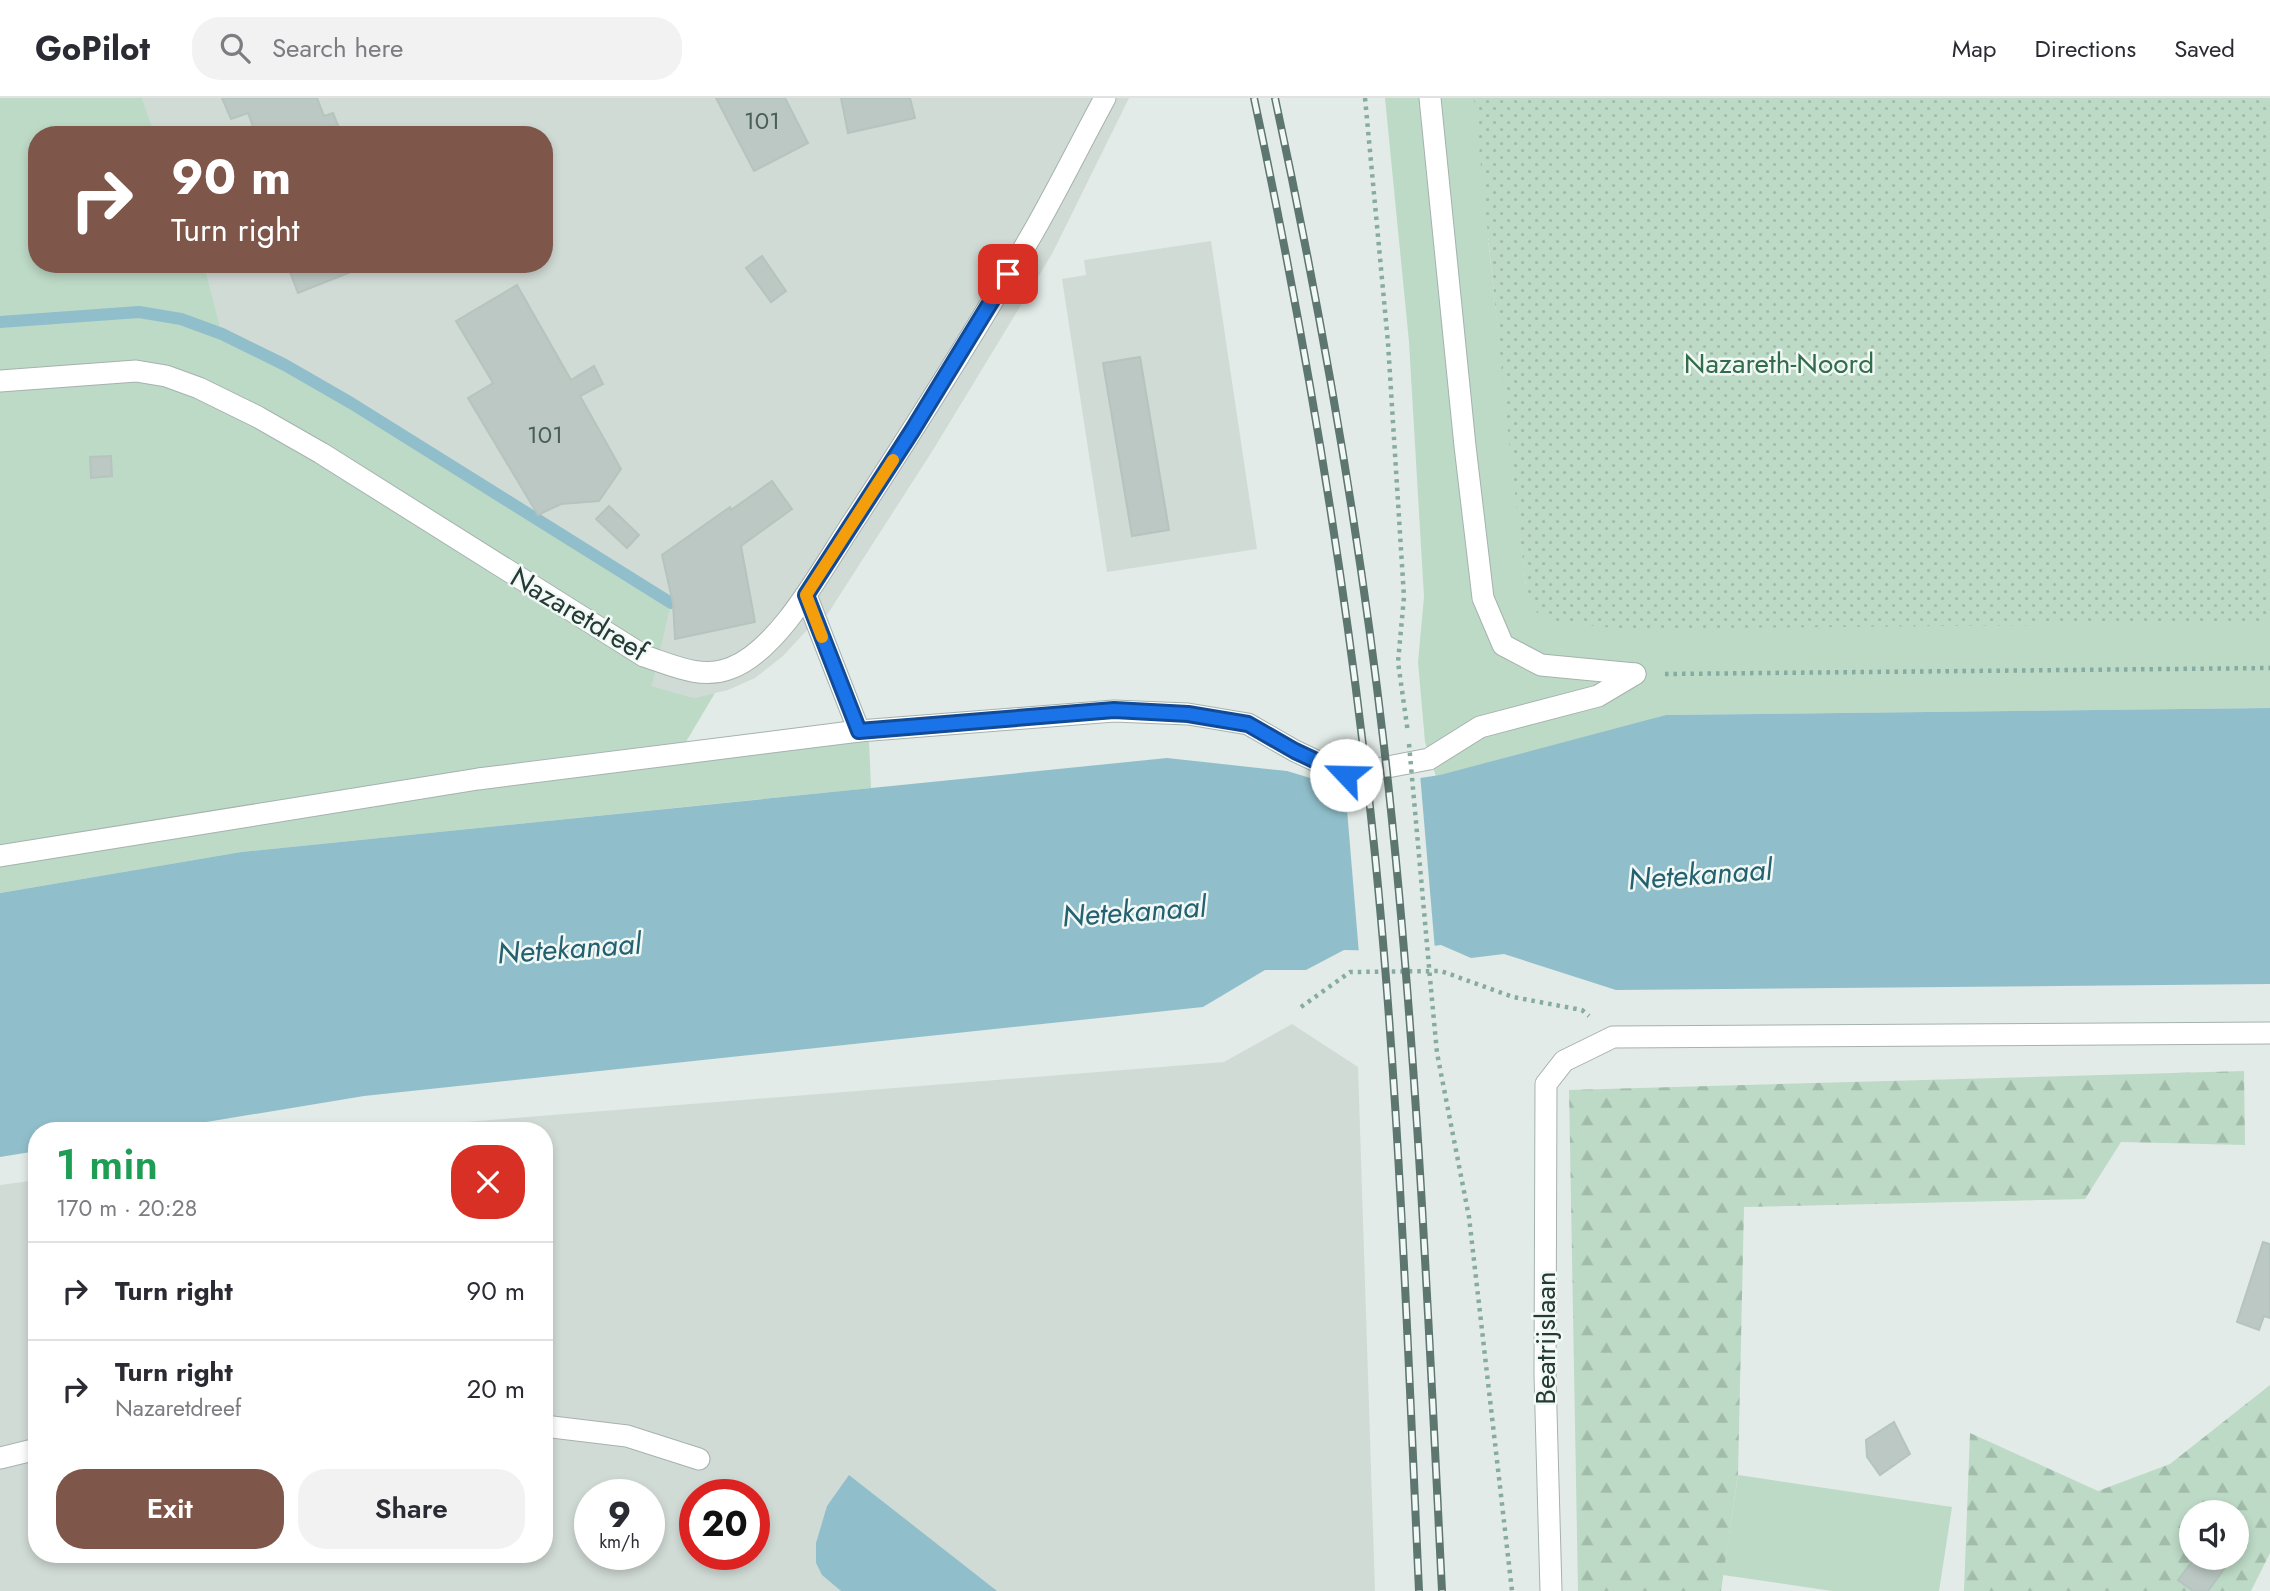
<!DOCTYPE html>
<meta charset="utf-8">
<style>
:root{--surface:#fff;--page:#f2f2f3;--text:#2b2b33;--muted:#7c7c81;--line:#e1e1e2;--accent:#7e564a}
body{margin:0;font-family:Jost,sans-serif;background:var(--page);color:var(--text);height:100vh;display:flex;flex-direction:column;font-size:26px;white-space:nowrap}
*{box-sizing:border-box;margin:0}
p{font-size:23px;color:var(--muted)}
.icon{flex:none;width:38px;height:38px;fill:none;stroke:currentColor;stroke-width:2;stroke-linecap:round;stroke-linejoin:round}
.map{position:relative;flex:1;overflow:hidden}
.sheet{position:absolute;left:28px;top:1024px;width:525px;height:441px;display:flex;flex-direction:column;background:var(--surface);border-radius:28px;box-shadow:0 4px 10px #0003}
.sheet>*{flex:none}
.top-card{position:absolute;left:28px;top:28px;width:525px;height:147px;border-radius:28px;box-shadow:0 4px 10px #0003;background:#7e564a;color:#fff;overflow:hidden}
.controls{position:absolute;left:2179px;top:1402px;display:grid;gap:14px}
.controls a{display:grid;place-items:center;width:70px;height:70px;border-radius:50%;background:var(--surface);box-shadow:0 4px 10px #0003;font-size:35px}
.speed{position:absolute;left:574px;top:1381px;display:flex;gap:14px;font-size:35px;font-weight:700;text-align:center}
.speed>*{display:grid;place-content:center;width:91px;height:91px;border-radius:50%;background:var(--surface);box-shadow:0 4px 10px #0003;line-height:1}
.speed small{font-size:18px;font-weight:400}
.speed .limit{border:10px solid #d22;background:#fff;color:#111}
.pin{position:absolute;display:grid;place-items:center;width:60px;height:60px;color:#fff;margin:-30px;border-radius:14px;box-shadow:0 4px 10px #0006}
.me{position:absolute;width:77px;margin:-38px;rotate:294deg;stroke-linejoin:round;filter:drop-shadow(0 0 5px #0008)}
.turn{display:flex;align-items:center;gap:24px;height:147px;padding:0 28px;font-size:32px}
.turn .icon{width:91px;height:91px;stroke-width:2.5}
.turn b{display:block;font-size:49px;line-height:60px}
.round{display:grid;place-items:center;flex:none;width:74px;height:74px;border-radius:28px;background:var(--page)}
.head{display:flex;align-items:center;justify-content:space-between;height:119px;padding:0 28px}
h1{font-size:42px;font-weight:600;line-height:52px;color:#1e9e55}
.action{display:flex;gap:14px;margin-top:auto;padding:14px 28px}
.action a{flex:1;height:80px;border-radius:28px;background:var(--accent);color:#fff;font-size:28px;font-weight:600;line-height:80px;text-align:center}
.action a+a{background:var(--page);color:var(--text)}
ul{padding:0;list-style:none}
li{display:flex;align-items:center;gap:21px;height:98px;padding:0 28px;border-top:2px solid var(--line)}
li div{flex:1}
li b{display:block;font-size:26px}
li em{font-style:normal}
header{display:flex;align-items:center;gap:42px;box-sizing:border-box;height:98px;padding:0 35px;background:var(--surface);border-bottom:2px solid var(--line)}
header strong{font-size:33px}
nav{display:flex;gap:38px;margin-inline-start:auto;font-size:24px}
.search{width:490px;height:63px;background:var(--page);display:flex;align-items:center;gap:18px;box-sizing:border-box;padding:0 24px;border-radius:28px;color:var(--muted);font-size:26px}
.map>svg:first-child{display:block}
.built{fill:#d1dbd6;fill-rule:evenodd}
.green{fill:#bddac6}
.forest{fill:url(#forest-firs);fill-rule:evenodd}
.park{fill:url(#park-dots)}
.water{fill:#90bfcb}
.pier{fill:#e2ebe7}
.lines{fill:none;stroke-linecap:round;stroke-linejoin:round}
.stream{stroke:#90bfcb;stroke-width:12}
.building{fill:#bbc8c3;stroke:#b5c4be;stroke-width:2}
.minor-casing{stroke:#a5b2ae;stroke-width:23}
.path{stroke:#86aba1;stroke-width:4.5;stroke-dasharray:3.5 5;stroke-linecap:butt}
.minor{stroke:#fff;stroke-width:21}
.rail-casing{stroke:#5e7670;stroke-width:8}
.rail{stroke:#f2f8f5;stroke-width:5;stroke-dasharray:16;stroke-linecap:butt}
.path-bridge{stroke:#86aba1;stroke-width:4.5;stroke-dasharray:3.5 5;stroke-linecap:butt}
.route-casing{stroke:#114b97;stroke-width:18}
.route{stroke:#1a73e8;stroke-width:12}
.slow{stroke:#f59e0b;stroke-width:12}
.labels{text-anchor:middle;dominant-baseline:central;stroke-width:5;stroke-linejoin:round;paint-order:stroke}
.number-label{font-size:24px;fill:#4a5e58}
.park-label{font-size:28px;fill:#326d4b;stroke:#f2f8f5}
.street-label{font-size:28px;fill:#243a35;stroke:#f2f8f5}
.water-label{font-size:30px;font-style:italic;fill:#246170;stroke:#f2f8f5}
</style>
<header>
<strong>GoPilot</strong>
<div class="search"><svg class="icon" aria-label="search" viewBox="0 0 24 24"><circle cx="10" cy="10" r="6"/><path d="M15 15l6 6"/></svg>Search here</div>
<nav><a>Map</a><a>Directions</a><a>Saved</a></nav>
</header>
<div class="map">
<svg width="2270" height="1493" viewBox="0 0 2270 1493">
<defs>
<pattern id="forest-firs" width="22" height="20" patternUnits="userSpaceOnUse" patternTransform="scale(1.75)"><rect width="22" height="20" fill="#bddac6"/><path d="M5 1l3.5 6h-7zM16 11l3.5 6h-7z" fill="#a2bcab"/></pattern>
<pattern id="park-dots" width="8" height="8" patternUnits="userSpaceOnUse" patternTransform="scale(1.75)"><rect width="8" height="8" fill="#bddac6"/><path d="M2 2h.1M6 6h.1" fill="none" stroke="#a2bcab" stroke-width="1.8" stroke-linecap="round"/></pattern>
</defs>
<rect width="100%" height="100%" fill="#e2ebe7"/>
<g class="built">
<path d="M142 0H1129L1052 156 933 352 827 517 806 533 783 558 755 580 728 592 694 600 652 588 670 505 351 305 285 267 222 236 204 166H544V37H155Z"/>
<path d="M1211 143 1257 451 1107 474 1062 181 1086 177 1084 162Z"/>
<path d="M1292 926 1358 969 1375 1493H0V1087L37 1082V1456H544V1032H363L1224 964ZM590 1396H649V1456H590ZM695 1396H754V1456H695Z"/>
</g>
<g class="green">
<path d="M0 0H142L155 37H37V166H204L222 236C378 314 521 415 671 505L652 588 694 600 715 595 674 664 869 643 871 690 241 754 0 795Z"/>
<path d="M1385 0H1707L1488 140 1526 489 1911 0H1990L2270 287V610L1666 617 1439 688 1425 644 1418 564 1424 499 1409 244Z"/>
<path d="M1738 1377 1952 1409 1939 1493H1832L1723 1477Z"/>
</g>
<g class="forest">
<path d="M2244 973 2245 1047 2121 1044 2085 1101 1744 1109 1738 1376 1721 1493H1578L1569 992Z"/>
<path d="M2270 1287V1455L2251 1493H1964L1970 1335 2098 1393 2170 1366ZM2191 1414H2236V1460H2191Z"/>
</g>
<path class="park" d="M1474 0H2270V525L1624 531 1555 524 1537 515 1526 489 1509 343Z"/>
<g class="water">
<path d="M2270 610V886L1616 892 1504 856 1471 860 1441 847 1392 853 1344 852 1306 872H1265L1203 909 364 998 158 1032H37V1053L0 1059V795L241 754 1167 660 1287 673 1347 691 1440 677 1666 617Z"/>
<path d="M849 1377 997 1493H841L822 1477 816 1465V1445L827 1408Z"/>
</g>
<path class="pier" d="M1420 676 1435 852 1393 856H1359L1345 687Z"/>
<g class="lines">
<path class="stream" d="M0 224 139 214 181 221 222 236 285 267 351 305 671 505"/>
</g>
<g class="building">
<path d="M222 0H317L324 18 333 15 342 37H256L248 15 231 21Z"/>
<path d="M716 0H785L808 45 754 73Z"/>
<path d="M841 0H910L915 20 848 35Z"/>
<path d="M762 158 786 193 771 204 746 170Z"/>
<path d="M287 166H348L351 174 298 195Z"/>
<path d="M517 187 571 282 594 268 603 286 580 298 621 371 599 403 561 406 538 417 468 300 493 285 456 223Z"/>
<path d="M1140 259 1169 432 1132 438 1103 265Z"/>
<path d="M111 358 112 378 91 380 90 359Z"/>
<path d="M772 383 792 411 741 448 755 524 675 541 673 505 662 457 730 409 731 412Z"/>
<path d="M609 408 639 437 627 450 596 421Z"/>
<path d="M2263 1144 2270 1146V1220L2264 1218 2259 1232 2237 1224Z"/>
<path d="M1894 1324 1910 1356 1880 1377 1867 1359 1866 1342Z"/>
<path d="M2195 1460H2232L2208 1493H2193L2178 1482Z"/>
</g>
<g class="lines">
<defs>
<g id="minor">
<path d="M1430 0 1465 348 1483 500 1503 547 1541 567 1635 576"/>
<path d="M0 283 136 273 166 278 199 290 258 319 321 355 644 558C672 567 701 582 731 570 781 551 825 465 855 421 917 326 978 230 1035 131 1059 89 1081 44 1105 0"/>
<path d="M806 497 859 633"/>
<path d="M0 758 478 681 859 633 1114 613 1188 616 1248 626 1295 653 1346 677 1429 661 1480 629 1598 598 1635 576"/>
<path d="M544 1328 627 1338 699 1361"/>
<path d="M0 1360 37 1351"/>
<path d="M1551 1493 1545 1277 1546 986 1564 963 1613 939 2270 935"/>
</g>
</defs>
<use href="#minor" class="minor-casing"/>
<g class="path">
<path d="M1365 0 1388 245 1404 499 1398 564 1408 635"/>
<path d="M1665 576 2270 570"/>
<path d="M1431 891 1437 955 1469 1119 1512 1493"/>
<path d="M1301 909 1350 874 1441 873 1513 899 1582 912 1589 918"/>
</g>
<use href="#minor" class="minor"/>
<defs>
<g id="rail">
<path d="M1254 0C1300 215 1337 430 1363 648 1397 928 1406 1211 1419 1493"/>
<path d="M1275 0C1321 214 1359 430 1384 648 1416 929 1428 1211 1442 1493"/>
</g>
</defs>
<use href="#rail" class="rail-casing"/>
<use href="#rail" class="rail"/>
<path class="path-bridge" d="M1409 646 1431 891"/>
</g>
<g class="lines">
<defs>
<path id="route" d="M1008 176 912 333 806 497 859 633 1114 612 1188 616 1248 626 1295 653 1346 677"/>
</defs>
<use href="#route" class="route-casing"/>
<use href="#route" class="route"/>
<path class="slow" d="M822 539 806 497 893 362"/>
</g>
<g class="labels">
<g class="number-label">
<text x="762" y="22">101</text>
<text x="545" y="336">101</text>
</g>
<g class="park-label">
<text x="1779" y="265">Nazareth-Noord</text>
</g>
<g class="street-label">
<text transform="translate(579 516) rotate(31)">Nazaretdreef</text>
<text transform="translate(1545 1240) rotate(-90)">Beatrijslaan</text>
</g>
<g class="water-label">
<text transform="translate(1700 776) rotate(-4)">Netekanaal</text>
<text transform="translate(1134 813) rotate(-4)">Netekanaal</text>
<text transform="translate(569 850) rotate(-4)">Netekanaal</text>
</g>
</g>
</svg>
<div class="controls">
<a><svg class="icon" aria-label="sound" viewBox="0 0 24 24"><path d="M4 9h4l5-4v14l-5-4H4zM17 9q2 3 0 6"/></svg></a>
</div>
<div class="speed"><div>9<small>km/h</small></div><div class="limit">20</div></div>
<div class="pin" style="left:1008px;top:176px;background:#d93025"><svg class="icon" aria-label="arrive" viewBox="0 0 24 24"><path d="M6 21V4h12l-3 4 3 4H6"/></svg></div>
<svg class="me" style="left:1346px;top:677px" viewBox="-20 -20 40 40"><circle r="19" fill="#fff"/><path d="M0-13L10 11 0 6-10 11z" fill="#1a73e8"/></svg>
<div class="top-card">
<div class="turn"><svg class="icon" aria-label="right" viewBox="0 0 24 24"><path d="M7 20v-9h11M14 6l5 5-5 5"/></svg><div><b>90 m</b>Turn right</div></div>
</div>
<section class="sheet">
<div class="head"><div><h1>1 min</h1><p>170 m · 20:28</p></div><a class="round" style="background:#d93025;color:#fff"><svg class="icon" aria-label="close" viewBox="0 0 24 24"><path d="M6 6l12 12M18 6L6 18"/></svg></a></div>
<ul>
<li><svg class="icon" aria-label="right" viewBox="0 0 24 24"><path d="M7 20v-9h11M14 6l5 5-5 5"/></svg><div><b>Turn right</b></div><em>90 m</em></li>
<li><svg class="icon" aria-label="right" viewBox="0 0 24 24"><path d="M7 20v-9h11M14 6l5 5-5 5"/></svg><div><b>Turn right</b><p>Nazaretdreef</p></div><em>20 m</em></li>
</ul>
<div class="action"><a>Exit</a><a>Share</a></div>
</section>
</div>
